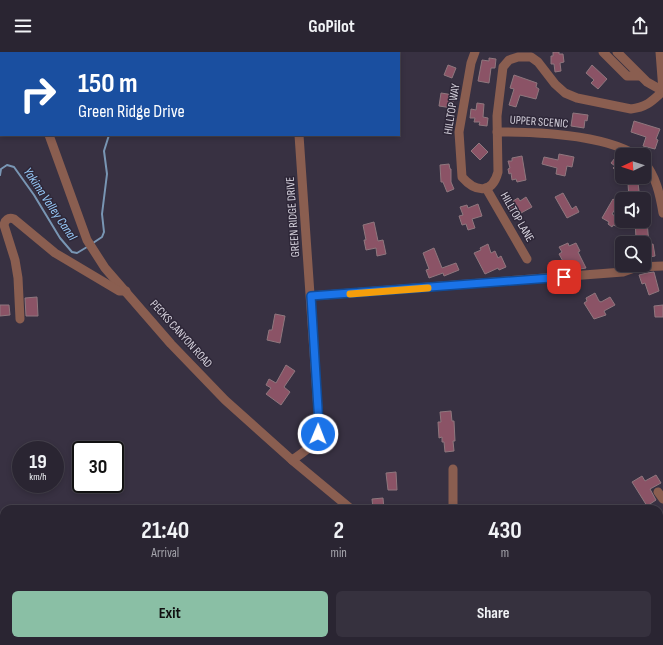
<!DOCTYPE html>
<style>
:root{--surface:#2a2532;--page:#36313e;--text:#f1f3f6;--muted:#a5a5ac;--line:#46424d;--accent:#8abfa5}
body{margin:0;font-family:"Sofia Sans Condensed",sans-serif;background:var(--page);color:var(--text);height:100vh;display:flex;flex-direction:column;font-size:15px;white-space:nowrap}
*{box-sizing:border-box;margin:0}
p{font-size:13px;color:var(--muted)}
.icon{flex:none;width:22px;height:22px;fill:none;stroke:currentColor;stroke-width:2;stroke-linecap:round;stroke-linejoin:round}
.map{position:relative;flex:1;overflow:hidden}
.side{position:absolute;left:0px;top:453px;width:663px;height:140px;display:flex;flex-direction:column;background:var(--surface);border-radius:12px 12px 0 0;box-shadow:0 2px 6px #0003,0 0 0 1px var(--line)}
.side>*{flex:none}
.banner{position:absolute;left:0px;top:0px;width:400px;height:84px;box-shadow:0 2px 6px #0003,0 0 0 1px var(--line);background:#1a4fa0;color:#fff;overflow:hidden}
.needle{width:26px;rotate:266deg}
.tools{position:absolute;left:615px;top:96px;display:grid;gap:8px}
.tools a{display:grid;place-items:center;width:36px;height:36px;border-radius:6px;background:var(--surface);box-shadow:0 2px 6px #0003,0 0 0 1px var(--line);font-size:20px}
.speed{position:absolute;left:12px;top:389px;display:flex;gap:8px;font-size:20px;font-weight:700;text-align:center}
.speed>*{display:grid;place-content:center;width:52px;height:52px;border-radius:50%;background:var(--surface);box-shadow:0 2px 6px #0003,0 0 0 1px var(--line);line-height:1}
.speed small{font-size:10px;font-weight:400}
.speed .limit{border:2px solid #111;border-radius:6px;background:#fff;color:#111}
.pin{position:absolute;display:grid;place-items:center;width:34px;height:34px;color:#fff;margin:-17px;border-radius:8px;box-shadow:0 2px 6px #0006}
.me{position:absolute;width:44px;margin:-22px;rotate:1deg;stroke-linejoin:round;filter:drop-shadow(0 0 3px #0008)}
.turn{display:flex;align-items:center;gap:14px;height:84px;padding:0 12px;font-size:18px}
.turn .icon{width:52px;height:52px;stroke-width:2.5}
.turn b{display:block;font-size:28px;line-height:34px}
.eta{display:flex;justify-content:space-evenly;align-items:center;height:68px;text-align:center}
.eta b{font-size:24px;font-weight:700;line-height:28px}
.primary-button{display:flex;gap:8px;margin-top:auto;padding:8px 12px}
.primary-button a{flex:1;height:46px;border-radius:6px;background:var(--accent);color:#111;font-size:16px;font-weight:700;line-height:46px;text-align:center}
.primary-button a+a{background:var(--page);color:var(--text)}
header{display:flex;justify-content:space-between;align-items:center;height:52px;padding:0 12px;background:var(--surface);font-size:18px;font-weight:700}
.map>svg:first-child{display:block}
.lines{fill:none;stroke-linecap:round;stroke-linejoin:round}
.stream{stroke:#7996b4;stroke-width:2}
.building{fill:#8b5366;stroke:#8f777e}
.minor{stroke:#8a5e50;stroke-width:9}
.major{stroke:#dc8467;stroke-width:10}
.route-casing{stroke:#114b97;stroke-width:10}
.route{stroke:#1a73e8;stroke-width:7}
.slow{stroke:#f59e0b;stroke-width:7}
.labels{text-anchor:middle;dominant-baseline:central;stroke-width:3;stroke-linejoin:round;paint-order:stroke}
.street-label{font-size:12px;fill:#d6d2dd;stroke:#2e2738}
.water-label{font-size:13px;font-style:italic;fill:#96c9f8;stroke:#2e2738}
</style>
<header><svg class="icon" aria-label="menu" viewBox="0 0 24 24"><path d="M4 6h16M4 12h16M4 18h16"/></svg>GoPilot<svg class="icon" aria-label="share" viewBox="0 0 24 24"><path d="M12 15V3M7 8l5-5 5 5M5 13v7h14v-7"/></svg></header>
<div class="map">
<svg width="663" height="593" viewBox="0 0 663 593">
<rect width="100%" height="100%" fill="#383142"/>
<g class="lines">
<g class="stream">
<path d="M99 1V0"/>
<path d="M0 123 1 117 7 113 14 115 34 143 60 186 72 200 77 201 87 195"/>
<path d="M93 191 102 185 104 180 102 162 107 122 104 99 109 83"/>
</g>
</g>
<g class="building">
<path d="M553 0H559V2H563L564 10 560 11 561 19 555 20 554 12H551V4H553Z"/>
<path d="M489 6 496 7 495 16H491L489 31 478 29 482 8 489 9Z"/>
<path d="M448 13 456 16 452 26 444 23Z"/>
<path d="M592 13 607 27 598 37 591 31 594 28 586 21Z"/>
<path d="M514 23 537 31 536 35 539 37 536 47 520 43 516 55 509 53 514 37 510 36Z"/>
<path d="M441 41 454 43 452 56 439 54Z"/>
<path d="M477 51 484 52 483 65 488 66 487 74 479 73 480 70H474L475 66H470L471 57 476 58Z"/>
<path d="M573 61 588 63 587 69 585 68 584 76 571 74Z"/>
<path d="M634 69 660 77 656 87 658 88 655 97 643 94 646 85 631 80Z"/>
<path d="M479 91 488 100 480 108 471 99Z"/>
<path d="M559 102 574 105 572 115 567 114 565 124 556 122 557 116 542 112 544 105 558 108Z"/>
<path d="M522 104 526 128 517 130 516 127 512 128 511 121 509 122 508 117 510 116 508 109H512V106Z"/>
<path d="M615 106 620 109 622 107V124L613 116 615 114 611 111Z"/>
<path d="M449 112 450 117H451V130L454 137 447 140 443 130H441L440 113Z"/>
<path d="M628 131H638L640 147H629Z"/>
<path d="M563 141 572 157 576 154 579 160 567 166 555 145Z"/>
<path d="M526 145 532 155 521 161 520 159 514 163 510 155 515 152 513 149 518 146 520 149Z"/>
<path d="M613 147 619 151 612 162 618 166 616 169H619L616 174 613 173 612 175 608 172 609 170 602 166Z"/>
<path d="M478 152 482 164 472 167 475 176 468 178 466 172 462 173 459 164 463 163 460 155 467 153 468 156Z"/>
<path d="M635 169H647L649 193 653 192 655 204 644 206V186H636Z"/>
<path d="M374 170 378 189 383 188 386 202 377 204 376 196 366 198 364 188H366L363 173Z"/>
<path d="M568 191 569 194 576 191 580 199 578 200 586 216 574 218 573 216 570 217 567 209 564 211 559 202 562 200 559 195Z"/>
<path d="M488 192 491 201 495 199 498 206 501 204 506 215 499 218 498 216 485 222 474 201 481 198 480 196Z"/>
<path d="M434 196 442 216 456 211 459 218 444 224 443 221 429 226 426 218 429 217 423 201Z"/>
<path d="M654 220 659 239 649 243 645 231 642 232 639 223 647 221Z"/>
<path d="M595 241 599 249 601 250 610 245 615 253 604 259 606 263 594 267 584 251 587 249 586 246Z"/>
<path d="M37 245 38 264H26L25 246Z"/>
<path d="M0 253H9L10 263 0 264Z"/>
<path d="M663 253V265H655L654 254Z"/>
<path d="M275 262 285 264 280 291 267 288 269 278H272Z"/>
<path d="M286 313 295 319 284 335 290 340 281 353 266 342 271 336 266 333 269 327 276 331Z"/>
<path d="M451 359 452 369H454L455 389H453L454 399 445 400 444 390H442V385L439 386 438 370H441L440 360Z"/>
<path d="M396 420 397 438H388L386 421Z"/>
<path d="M656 423 661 431 650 437 656 448 647 454 632 430 642 424 645 429Z"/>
<path d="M383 446 384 457H373L372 447Z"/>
</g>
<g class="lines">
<g class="minor">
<path d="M292 0V1"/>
<path d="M475 0 471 11 459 80 462 125C475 140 492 143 498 120L497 64 503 15 509 8 518 5H531L538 10 555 32 565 41 577 46 631 57C647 55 652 49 663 39L647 30 617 0"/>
<path d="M603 0 627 24H639"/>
<path d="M660 0 663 39"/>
<path d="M32 1V0"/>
<path d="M497 80C538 80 601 82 636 103"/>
<path d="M49 83 87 188 105 216 171 292 225 348 292 408 351 457"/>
<path d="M644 110C656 124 660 143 663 161"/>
<path d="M486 136 527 207"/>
<path d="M311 244 623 220 637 215 663 214"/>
<path d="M20 267 18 226 15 208 4 173C5 168 8 165 14 167L55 201 119 239H126"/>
<path d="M292 408C308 397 317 393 319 373L299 83"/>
<path d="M658 440 663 447"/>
<path d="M453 457V417"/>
<path d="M640 589 654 593"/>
<path d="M228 593 232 589"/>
<path d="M262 593 316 589"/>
<path d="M326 593 330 589"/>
</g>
<path class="major" d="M0 3 1 2"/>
</g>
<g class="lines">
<defs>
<path id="route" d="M318 382 319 373 311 244 564 225"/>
</defs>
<use href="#route" class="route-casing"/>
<use href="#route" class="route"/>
<path class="slow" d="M350 242 428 236"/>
</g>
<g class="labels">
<g class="street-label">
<text transform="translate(452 57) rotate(-81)">HILLTOP WAY</text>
<text transform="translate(539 70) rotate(4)">UPPER SCENIC</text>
<text transform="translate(293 165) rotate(-94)">GREEN RIDGE DRIVE</text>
<text transform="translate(517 165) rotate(60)">HILLTOP LANE</text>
<text transform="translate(181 282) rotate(48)">PECKS CANYON ROAD</text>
</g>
<g class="water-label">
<text transform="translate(50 152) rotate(56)">Yakima Valley Canal</text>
</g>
</g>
</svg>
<div class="tools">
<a><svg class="needle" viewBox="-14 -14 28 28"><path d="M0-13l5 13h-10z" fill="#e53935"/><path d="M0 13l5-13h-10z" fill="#a5a5ac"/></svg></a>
<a><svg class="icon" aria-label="sound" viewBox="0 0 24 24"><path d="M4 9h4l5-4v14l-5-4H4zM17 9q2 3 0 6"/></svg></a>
<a><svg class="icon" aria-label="search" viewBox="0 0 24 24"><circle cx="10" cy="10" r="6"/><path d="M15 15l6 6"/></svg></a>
</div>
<div class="speed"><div>19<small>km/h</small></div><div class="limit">30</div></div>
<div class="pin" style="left:564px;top:225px;background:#d93025"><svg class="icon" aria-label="arrive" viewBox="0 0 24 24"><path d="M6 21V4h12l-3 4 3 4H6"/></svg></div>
<svg class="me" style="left:318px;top:382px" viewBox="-20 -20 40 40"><circle r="17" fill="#1a73e8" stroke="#fff" stroke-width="3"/><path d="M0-11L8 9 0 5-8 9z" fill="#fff"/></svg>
<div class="banner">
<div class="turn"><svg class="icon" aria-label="right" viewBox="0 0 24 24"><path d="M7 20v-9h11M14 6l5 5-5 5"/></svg><div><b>150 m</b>Green Ridge Drive</div></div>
</div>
<section class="side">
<div class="eta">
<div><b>21:40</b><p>Arrival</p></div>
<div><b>2</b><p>min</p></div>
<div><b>430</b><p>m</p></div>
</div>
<div class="primary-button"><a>Exit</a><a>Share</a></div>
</section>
</div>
